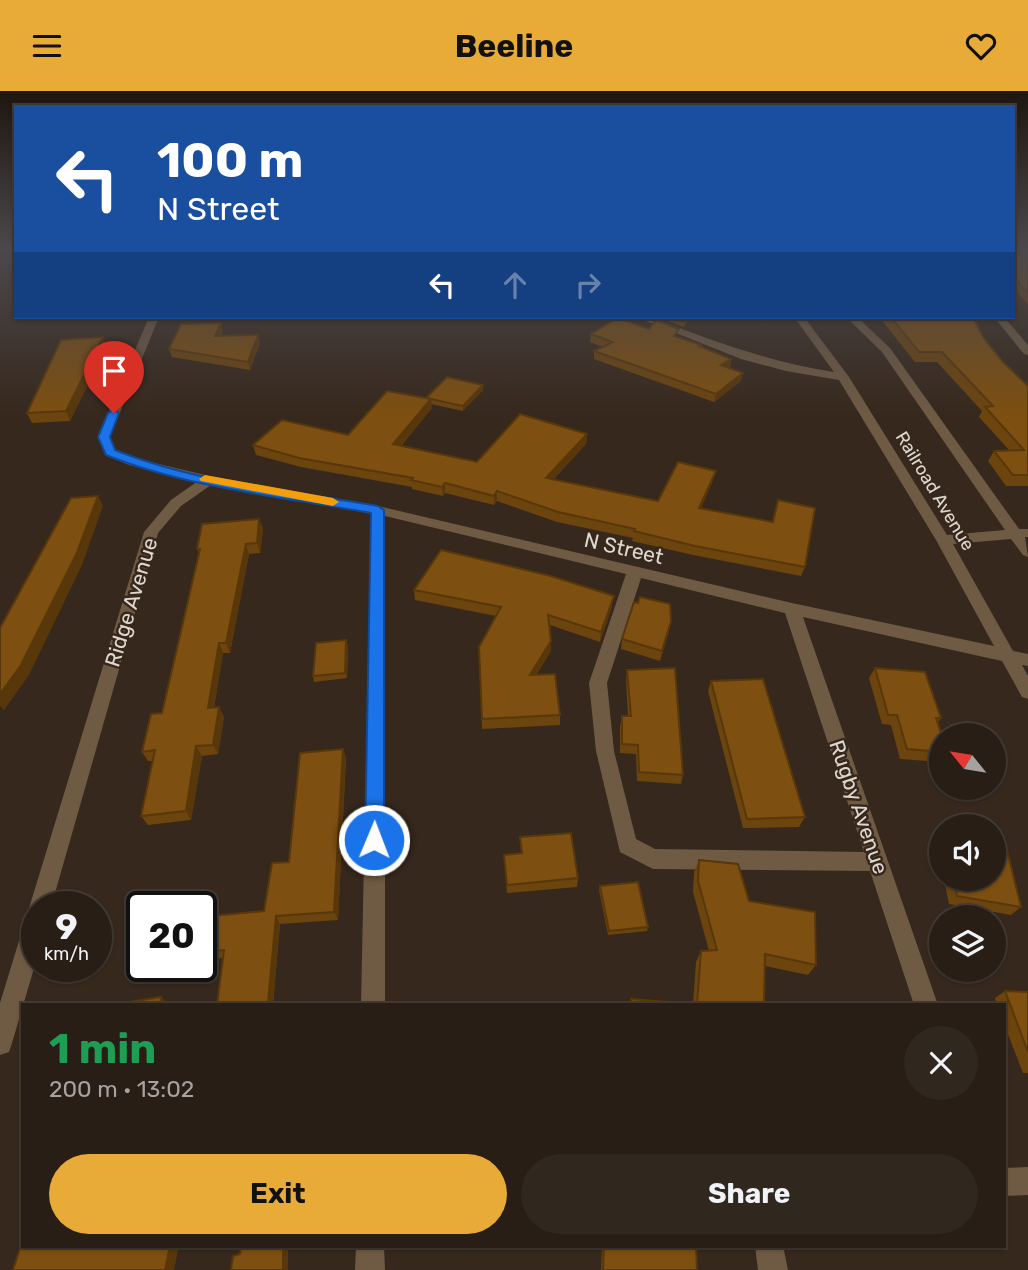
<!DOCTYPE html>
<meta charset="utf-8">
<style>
:root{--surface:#281e15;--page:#30271e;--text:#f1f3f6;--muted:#a5a2a0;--line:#443c34;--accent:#e8ab37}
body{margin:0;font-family:Rubik,sans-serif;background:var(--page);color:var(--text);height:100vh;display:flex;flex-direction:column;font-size:26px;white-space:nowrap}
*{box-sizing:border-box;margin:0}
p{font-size:23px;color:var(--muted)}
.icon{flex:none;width:38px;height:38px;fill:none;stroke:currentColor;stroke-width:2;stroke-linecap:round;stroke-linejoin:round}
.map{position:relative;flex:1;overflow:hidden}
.drawer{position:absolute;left:21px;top:912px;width:985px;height:245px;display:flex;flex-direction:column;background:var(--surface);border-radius:0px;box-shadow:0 2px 5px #0004,0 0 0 2px var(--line)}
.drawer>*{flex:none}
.hud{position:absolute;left:14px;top:14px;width:1001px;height:214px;border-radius:0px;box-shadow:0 2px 5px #0004,0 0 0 2px var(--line);background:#1a4fa0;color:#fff;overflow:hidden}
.needle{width:46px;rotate:300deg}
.fabs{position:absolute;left:929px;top:632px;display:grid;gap:14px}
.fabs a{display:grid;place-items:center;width:77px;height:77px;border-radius:50%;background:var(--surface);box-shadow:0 2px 5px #0004,0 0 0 2px var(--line);font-size:35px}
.speed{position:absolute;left:21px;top:800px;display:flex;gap:14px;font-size:35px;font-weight:700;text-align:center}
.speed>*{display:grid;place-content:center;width:91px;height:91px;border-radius:50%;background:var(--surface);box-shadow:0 2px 5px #0004,0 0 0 2px var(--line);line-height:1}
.speed small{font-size:18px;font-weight:400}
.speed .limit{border:4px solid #111;border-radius:10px;background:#fff;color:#111}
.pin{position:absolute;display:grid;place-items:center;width:60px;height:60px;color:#fff;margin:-72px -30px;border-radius:50% 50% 50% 0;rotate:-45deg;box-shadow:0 0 7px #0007}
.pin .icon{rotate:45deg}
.me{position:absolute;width:77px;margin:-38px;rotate:1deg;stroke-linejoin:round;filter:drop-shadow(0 0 5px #0008)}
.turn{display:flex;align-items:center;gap:24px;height:147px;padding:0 28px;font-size:32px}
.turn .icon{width:91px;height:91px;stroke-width:2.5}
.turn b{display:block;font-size:49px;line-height:60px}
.lanes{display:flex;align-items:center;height:66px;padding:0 28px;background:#0003;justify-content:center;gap:35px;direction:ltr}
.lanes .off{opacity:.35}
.round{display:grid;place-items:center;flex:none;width:74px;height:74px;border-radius:37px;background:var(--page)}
.headline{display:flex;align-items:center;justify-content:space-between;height:119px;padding:0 28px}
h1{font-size:42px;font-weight:700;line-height:52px;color:#1e9e55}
.cta{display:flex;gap:14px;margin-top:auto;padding:14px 28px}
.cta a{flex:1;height:80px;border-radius:42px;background:var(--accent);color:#111;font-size:28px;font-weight:700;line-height:80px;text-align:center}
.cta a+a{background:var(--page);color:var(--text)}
header{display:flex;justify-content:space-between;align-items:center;height:91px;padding:0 28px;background:var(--accent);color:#111;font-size:32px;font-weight:700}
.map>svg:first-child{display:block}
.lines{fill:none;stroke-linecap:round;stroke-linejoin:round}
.minor{fill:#6f5a44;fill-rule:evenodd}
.wall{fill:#6c440e}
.shaded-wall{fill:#58370b}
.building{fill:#7d4f10;stroke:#58370b;stroke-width:2}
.route{fill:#1a73e8;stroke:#114b97;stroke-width:2}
.slow{fill:#f59e0b}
.labels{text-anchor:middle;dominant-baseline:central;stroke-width:5;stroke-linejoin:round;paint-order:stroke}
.far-street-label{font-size:18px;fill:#e0d7cf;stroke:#36281c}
.street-label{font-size:21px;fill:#e0d7cf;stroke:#36281c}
</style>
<header><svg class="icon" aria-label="menu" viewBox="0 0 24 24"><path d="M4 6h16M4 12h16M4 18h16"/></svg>Beeline<svg class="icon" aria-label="heart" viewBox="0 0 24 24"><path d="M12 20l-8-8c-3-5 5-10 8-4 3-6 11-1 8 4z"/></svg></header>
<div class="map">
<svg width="1028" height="1179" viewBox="0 0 1028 1179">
<rect width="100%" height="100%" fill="#36281c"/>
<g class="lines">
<g class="minor">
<path d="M149 226H159L110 346 116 359 138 368 209 385 378 415 792 512 994 555 936 449 839 289 786 280 741 268 636 226H650C713 250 766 270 834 281L794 226H804L849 286 947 444 1005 439 882 261 846 226H857L890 257 1019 438H1028V446H1025L1028 466 1023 464 1011 448 953 453 1013 560 1028 563V575L1022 574 1028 585V608L1022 606 1002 570 803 526 938 914H914L870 780 653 778 620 761 596 660 589 592 626 483 385 425V914H361L371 422 211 394 181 415 158 442 51 816H37V867L12 952 9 961 0 964V912L144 441 171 409 198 390 129 374 105 364 98 346ZM641 487 785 522 864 761 655 758 636 748 614 660 607 592Z"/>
<path d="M994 226H1004L1028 254V264L1024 263Z"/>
<path d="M1028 1076V1104L1004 1105V1077Z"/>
<path d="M356 1155H384L385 1179H355Z"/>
<path d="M755 1155H783L788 1179H758Z"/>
</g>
</g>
<g class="wall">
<path d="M1013 159H1028V214L1013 196Z"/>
<path d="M662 226H691L684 236 662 228Z"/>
<path d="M876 226H973L983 246 1003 271 1028 295V395H1006L988 370 994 360 1009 359 979 326 982 320 937 271H915L880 227Z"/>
<path d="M649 238 678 246 731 268 730 276 728 277 741 290 714 311 594 268V260L603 256 590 251 591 243Z"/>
<path d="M223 240 221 245 258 244 260 252 250 279 172 266 169 258Z"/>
<path d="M107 255 70 330 32 332 27 322Z"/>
<path d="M483 299 463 320 431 313 432 317 401 355 477 371 587 343 586 353 553 389 658 410 713 389 701 417 772 431 778 409 805 476 801 485 693 464 632 450 633 447 557 431 497 410 494 414 445 402 443 405 412 398V396L301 376 256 364 253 354 348 344 426 307Z"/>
<path d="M259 428 263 438 260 462 249 463 230 562H223L214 617 219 616 224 626 218 663 202 665 191 729 148 734 141 725 153 670H148L142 661 162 622 199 462 197 458Z"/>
<path d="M414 499 612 515 600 551 550 534 551 560 536 584 560 624V634L482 638 479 556 496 525 415 509Z"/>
<path d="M669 540 660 570 621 558 622 548Z"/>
<path d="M348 555 347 587 314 591 313 585Z"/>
<path d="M875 577 941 627 937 633 942 645V668L940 671 900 668 891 634 882 633 869 587Z"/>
<path d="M627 579 683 684 681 693 637 690 636 663 620 662V635L622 625H628L626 590Z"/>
<path d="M711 590 805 726 799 736 743 737 708 600Z"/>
<path d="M343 658 346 667 338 829 280 833 273 914H217L223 867 201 869V826L264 820Z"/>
<path d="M520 746 578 787 577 796 507 802 504 764 521 762Z"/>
<path d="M942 754V775L938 758Z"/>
<path d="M699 769 749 810 816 874 808 884 765 875 764 914H693L696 871 701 860H709L693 801 694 781Z"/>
<path d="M944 788H994L1021 816 1011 824 949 813Z"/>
<path d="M600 795 648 836 647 840 608 844 599 799Z"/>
<path d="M1005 900 1028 901V982H1023L1004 933V914H997L995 907Z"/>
<path d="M602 1155H696L697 1179H601Z"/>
</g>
<g class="shaded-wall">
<path d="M689 226H691L684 236 685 231Z"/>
<path d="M221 232 223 240 217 253 215 245Z"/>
<path d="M258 244 260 252 250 279 248 271Z"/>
<path d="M103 246 107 255 70 330 66 320Z"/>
<path d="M731 268 730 276 719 283 721 274Z"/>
<path d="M743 282 741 290 714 311 716 303Z"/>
<path d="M483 294V299L463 320V315Z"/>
<path d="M431 308 432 317 394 362 393 353Z"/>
<path d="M587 343 586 353 545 397 546 387Z"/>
<path d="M716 380 713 389 697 426 699 417Z"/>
<path d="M445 392V402L443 405 442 396Z"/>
<path d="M497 400V410L494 414V405Z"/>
<path d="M98 405 103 415 82 474 29 584 4 619 0 615V603Z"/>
<path d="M259 428 263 438 260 462 257 452Z"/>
<path d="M246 453 249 463 230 562 226 552Z"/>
<path d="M614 505 612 515 600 551 601 541Z"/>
<path d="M671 530 669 540 660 570 662 560Z"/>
<path d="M346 549 348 555 347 587 345 582Z"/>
<path d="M551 550V560L529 594 530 584Z"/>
<path d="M219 552 223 562 212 627 208 617Z"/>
<path d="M219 616 224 626 218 663 213 654Z"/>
<path d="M196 655 202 665 191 729 186 720Z"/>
<path d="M343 658 346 667 338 829 334 821Z"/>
<path d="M276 825 280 833 273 914H270L268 911Z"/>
<path d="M161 906 168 913 160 914Z"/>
<path d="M170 1155H179L174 1179H165Z"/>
<rect x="283" y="1155" width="5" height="24"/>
</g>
<g class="building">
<path d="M1013 159H1028V203L1013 185Z"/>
<path d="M670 226H689L685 231Z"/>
<path d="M891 226H973L983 246 1003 271 1028 295V384H1013L994 360 1024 359 985 316 993 315 942 261H919Z"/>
<path d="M618 227 649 238 656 229 679 238 674 245 701 254 699 255 731 268 721 274 743 282 716 303 594 260 613 251 591 243Z"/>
<path d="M221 232 215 245 258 244 248 271 169 258 181 233Z"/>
<path d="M103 246 66 320 27 322 61 249Z"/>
<path d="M447 286 483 294 463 315 426 307Z"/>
<path d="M387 300 431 308 393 353 477 371 520 323 587 343 546 387 658 410 678 371 716 380 699 417 773 431 778 409 815 417 805 476 695 455 634 440 635 438 558 421 497 400 494 405 445 392 442 396 411 389 413 387 299 367 253 354 282 329 348 344Z"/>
<path d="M98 405 76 464 21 574 0 603V537L71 407Z"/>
<path d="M259 428 257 452 246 453 226 552H219L208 617 219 616 213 654 196 655 186 720 141 725 155 659 142 661 151 623 162 622 200 458H197L202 433Z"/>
<path d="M441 459 551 485 614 505 601 541 548 524 551 550 530 584 555 583 560 624 482 628 479 556 501 516 414 499Z"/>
<path d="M640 506 670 513 671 530 662 560 622 548 634 511 638 512Z"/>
<path d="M346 549 345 582 313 585 316 552Z"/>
<path d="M675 577 683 684 639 681 638 654 622 653V625H631L627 579Z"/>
<path d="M875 577 925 581 941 627H936L942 645V661L907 658 897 624H888Z"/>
<path d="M763 588 805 726 747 728 711 590Z"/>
<path d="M343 658 334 821 276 825 268 911 243 914H217L224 859 201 861V826L264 820 272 772 289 771 300 662Z"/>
<path d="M571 742 578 787 507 794 504 764 522 762 520 746Z"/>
<path d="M994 757 1007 759 1021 816 957 805 954 788H994Z"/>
<path d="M699 769 738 773 749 810 815 821 816 874 765 863 764 914H697L701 860 717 859 698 790Z"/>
<path d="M638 791 648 836 609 840 600 795Z"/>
<path d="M1005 900 1028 901V961Z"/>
<path d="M161 906 160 914H110Z"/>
<path d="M631 908 668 911V914H631Z"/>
<path d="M23 1148V1155H170L165 1179H13Z"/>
<path d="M241 1155H283V1179H231L233 1165 240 1163Z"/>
<path d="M604 1155H696L697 1179H603Z"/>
</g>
<linearGradient id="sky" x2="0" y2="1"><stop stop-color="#1e160f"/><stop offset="0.49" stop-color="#4c484b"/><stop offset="1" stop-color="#4c484b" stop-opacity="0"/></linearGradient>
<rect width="1028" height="324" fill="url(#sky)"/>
<path class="route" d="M114 318 119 322 110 346 115 359C197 392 291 400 378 415L384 419V749L381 755 374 757 368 755 365 749 371 422C284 406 188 397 106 364L98 346 108 322Z"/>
<path class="slow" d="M205 384 333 407 339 411 333 415 201 390 199 388Z"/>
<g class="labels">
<g class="far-street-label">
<text transform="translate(935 400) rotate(59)">Railroad Avenue</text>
</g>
<g class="street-label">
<text transform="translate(624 457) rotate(13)">N Street</text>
<text transform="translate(131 511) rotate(-73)">Ridge Avenue</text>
<text transform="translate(859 716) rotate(71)">Rugby Avenue</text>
</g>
</g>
</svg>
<div class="fabs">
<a><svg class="needle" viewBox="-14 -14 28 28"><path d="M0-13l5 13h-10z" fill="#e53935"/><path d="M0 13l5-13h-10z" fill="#a5a2a0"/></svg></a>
<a><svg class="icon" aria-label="sound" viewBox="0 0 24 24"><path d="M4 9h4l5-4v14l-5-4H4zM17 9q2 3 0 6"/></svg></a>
<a><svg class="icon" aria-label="layers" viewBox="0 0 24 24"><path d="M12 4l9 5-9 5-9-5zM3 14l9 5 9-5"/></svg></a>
</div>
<div class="speed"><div>9<small>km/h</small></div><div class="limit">20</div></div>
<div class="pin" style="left:114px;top:322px;background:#d93025"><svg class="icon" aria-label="arrive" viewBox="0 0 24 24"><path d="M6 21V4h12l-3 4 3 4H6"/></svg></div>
<svg class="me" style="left:374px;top:749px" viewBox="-20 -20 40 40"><circle r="17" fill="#1a73e8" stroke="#fff" stroke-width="3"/><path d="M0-11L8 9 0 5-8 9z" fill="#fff"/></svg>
<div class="hud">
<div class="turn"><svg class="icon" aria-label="left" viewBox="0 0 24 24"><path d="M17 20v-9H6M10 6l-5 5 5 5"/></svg><div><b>100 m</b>N Street</div></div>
<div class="lanes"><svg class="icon" aria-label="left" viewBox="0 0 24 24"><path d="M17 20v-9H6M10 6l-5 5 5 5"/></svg><svg class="icon off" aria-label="ahead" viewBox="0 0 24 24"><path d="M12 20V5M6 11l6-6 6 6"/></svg><svg class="icon off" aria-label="right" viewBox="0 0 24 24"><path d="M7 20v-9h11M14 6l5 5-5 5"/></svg></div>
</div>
<section class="drawer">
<div class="headline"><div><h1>1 min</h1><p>200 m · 13:02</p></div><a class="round"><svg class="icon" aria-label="close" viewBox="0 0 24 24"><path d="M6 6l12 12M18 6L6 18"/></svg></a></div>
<div class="cta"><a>Exit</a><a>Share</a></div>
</section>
</div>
